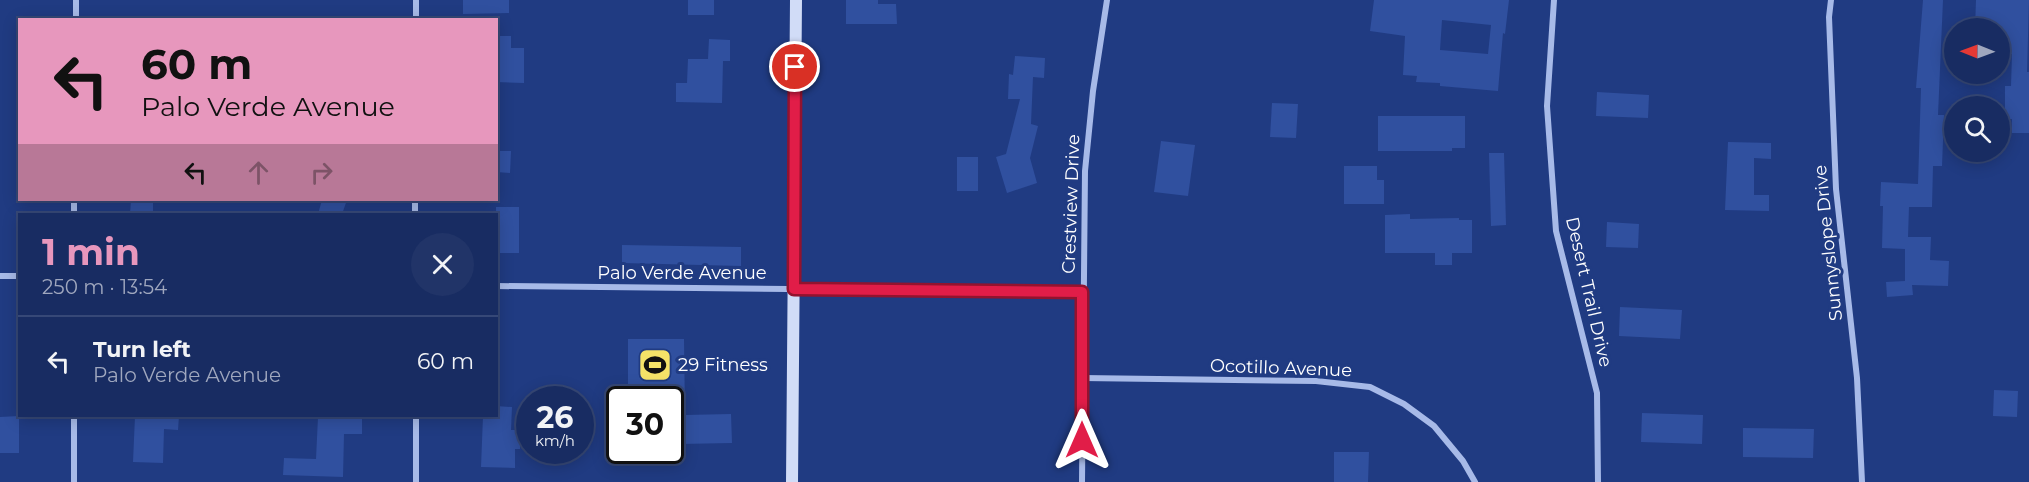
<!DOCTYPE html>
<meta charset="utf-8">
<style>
:root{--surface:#182c62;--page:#213468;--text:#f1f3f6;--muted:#9fa7be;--line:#364877;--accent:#e797bd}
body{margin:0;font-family:Montserrat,sans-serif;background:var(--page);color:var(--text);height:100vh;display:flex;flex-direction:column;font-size:22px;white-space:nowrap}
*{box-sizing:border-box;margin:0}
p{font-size:20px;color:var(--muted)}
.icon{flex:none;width:33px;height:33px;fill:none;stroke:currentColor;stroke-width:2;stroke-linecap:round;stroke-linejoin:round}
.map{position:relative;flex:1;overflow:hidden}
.side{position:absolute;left:18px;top:213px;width:480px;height:204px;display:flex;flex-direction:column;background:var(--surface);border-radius:0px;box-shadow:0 3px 15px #0003,0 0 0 2px var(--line)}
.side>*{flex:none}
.top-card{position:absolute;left:18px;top:18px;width:480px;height:183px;border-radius:0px;box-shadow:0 3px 15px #0003,0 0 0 2px var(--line);background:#e797bd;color:#111;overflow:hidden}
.needle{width:39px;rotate:271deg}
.tools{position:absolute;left:1944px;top:18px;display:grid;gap:12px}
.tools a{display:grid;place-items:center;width:66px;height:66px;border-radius:50%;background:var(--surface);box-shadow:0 3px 15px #0003,0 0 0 2px var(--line);font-size:30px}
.speed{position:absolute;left:516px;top:386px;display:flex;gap:12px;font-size:30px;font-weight:700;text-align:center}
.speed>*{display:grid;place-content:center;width:78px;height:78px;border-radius:50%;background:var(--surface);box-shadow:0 3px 15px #0003,0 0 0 2px var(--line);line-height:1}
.speed small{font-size:15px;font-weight:400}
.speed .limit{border:3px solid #111;border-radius:9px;background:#fff;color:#111}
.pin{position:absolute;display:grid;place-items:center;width:51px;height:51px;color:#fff;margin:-26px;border:3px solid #fff;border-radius:50%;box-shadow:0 2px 6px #0007}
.me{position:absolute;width:66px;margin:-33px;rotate:0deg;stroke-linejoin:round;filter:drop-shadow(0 0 4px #0008)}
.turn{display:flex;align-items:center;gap:21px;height:126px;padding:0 24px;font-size:27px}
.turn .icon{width:78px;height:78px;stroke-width:2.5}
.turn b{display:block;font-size:42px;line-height:51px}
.lanes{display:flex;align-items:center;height:57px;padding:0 24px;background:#0003;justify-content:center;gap:30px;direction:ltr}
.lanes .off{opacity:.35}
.round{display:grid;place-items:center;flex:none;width:63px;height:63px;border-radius:32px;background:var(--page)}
.overview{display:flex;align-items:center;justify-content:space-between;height:102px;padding:0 24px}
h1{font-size:36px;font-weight:700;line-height:45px;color:var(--accent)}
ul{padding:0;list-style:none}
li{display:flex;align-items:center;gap:18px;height:90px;padding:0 24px;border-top:2px solid var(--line)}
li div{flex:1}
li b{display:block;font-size:22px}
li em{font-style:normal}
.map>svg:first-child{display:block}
.building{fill:#30509f;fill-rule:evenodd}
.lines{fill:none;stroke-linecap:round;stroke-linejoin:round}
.street{stroke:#a7bae8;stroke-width:6}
.secondary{stroke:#d1dcf7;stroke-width:12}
.route-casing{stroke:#92132f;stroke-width:15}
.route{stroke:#e11d48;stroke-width:10}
.labels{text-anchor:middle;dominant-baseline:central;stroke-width:6;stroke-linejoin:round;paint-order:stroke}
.street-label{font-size:18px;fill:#fff;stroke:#203b82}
.poi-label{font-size:18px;fill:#fff;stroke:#203b82;text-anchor:start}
</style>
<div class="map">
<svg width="2029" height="482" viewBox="0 0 2029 482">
<rect width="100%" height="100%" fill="#203b82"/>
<g class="building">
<path d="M463 0H509V13L463 14Z"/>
<rect x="688" y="0" width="26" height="15"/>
<path d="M846 0H878V4H896L897 24H846Z"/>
<path d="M1374 0H1509L1505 34 1503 33 1498 91 1440 86V83L1416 82 1417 76 1403 75 1405 36 1370 31ZM1442 20 1491 25 1488 54 1440 50Z"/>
<path d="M1923 0H1943L1938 115H1944L1942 166H1933L1932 207H1909L1908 237H1931L1930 260 1949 261 1948 286 1912 285 1913 295 1887 297 1886 282 1905 281V249L1882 248 1883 206H1880L1881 182 1918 184 1921 88H1916Z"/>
<path d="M1976 0H2029L2027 72H2029V133H2012V119H2005V86H2011L2012 54H2000V28H1975Z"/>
<path d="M496 36H511V48H524V83L496 82Z"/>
<path d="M709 39 730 40V61H723L722 103 676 102V83H687L688 59H708Z"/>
<path d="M1015 56 1045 58 1044 78 1033 77 1031 124 1038 126 1030 158 1037 183 1007 193 996 157 1006 154 1020 99H1008L1009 74 1013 75Z"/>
<path d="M1597 92 1649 95 1648 118 1596 116Z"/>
<path d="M1272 103 1298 104 1296 138 1270 137Z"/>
<path d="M1378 116H1465V148H1452V151H1378Z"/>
<path d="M1161 141 1195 145 1188 196 1154 192Z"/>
<path d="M1728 142 1771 143V159L1754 158V195H1769V211L1725 210Z"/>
<path d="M496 151H511L510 173 496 172Z"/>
<path d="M1489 153H1504L1506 225 1491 226Z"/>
<rect x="957" y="157" width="21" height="34"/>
<path d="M1344 166H1377V180H1384V204H1344Z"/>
<path d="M131 200H153V214H130Z"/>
<path d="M322 200H347L342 214H318Z"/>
<rect x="496" y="207" width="23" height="46"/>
<path d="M1410 214V219L1459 218V220H1472V253H1452V265H1435V253H1385V215Z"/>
<path d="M1607 222 1639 224 1638 248 1606 247Z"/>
<path d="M622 245 741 247V266L622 263Z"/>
<path d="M1620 307 1682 310 1680 339 1619 336Z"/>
<path d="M628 339H684L685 415 731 414 732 443 680 444V437H670V399H628Z"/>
<path d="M1994 390 2018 391 2017 417 1993 416Z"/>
<path d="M496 406 512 407 511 430H520V449H515V468L481 467 483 416H496Z"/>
<path d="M1642 413 1703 415 1702 444 1641 442Z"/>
<path d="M19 416V453H0V417Z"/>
<path d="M135 416H179L178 430 164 429 163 463 133 462Z"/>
<path d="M325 416H362V434H344L343 477 283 475 284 458 316 459 318 417H324Z"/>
<path d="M1743 428 1814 429 1813 458 1743 457Z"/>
<path d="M1334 452H1369L1368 482H1334Z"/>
</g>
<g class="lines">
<g class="street">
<path d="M1554 0 1547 106 1556 231 1597 393 1598 482"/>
<path d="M1831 0 1829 17 1836 189 1857 378 1862 482"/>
<path d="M76 20V0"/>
<path d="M416 20V0"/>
<path d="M74 214V200"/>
<path d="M415 214V200"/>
<path d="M0 276H20"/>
<path d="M496 286 1082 292"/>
<path d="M1082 378 1316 381 1370 387 1404 404 1434 426 1463 461 1475 482"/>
<path d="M74 416V482"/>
<path d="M416 416V482"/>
<path d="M1082 482 1085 171 1093 91 1107 0"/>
</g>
<path class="secondary" d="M792 482 796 0"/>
</g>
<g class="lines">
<defs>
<path id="route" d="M795 67 794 289 1082 292V440"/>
</defs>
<use href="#route" class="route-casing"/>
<use href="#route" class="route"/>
</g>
<defs>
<symbol id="stadium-square" viewBox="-11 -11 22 22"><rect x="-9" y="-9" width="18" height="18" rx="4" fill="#f5e368" stroke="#203b82"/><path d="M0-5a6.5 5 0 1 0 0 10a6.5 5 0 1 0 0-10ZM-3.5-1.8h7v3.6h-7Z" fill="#111"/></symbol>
</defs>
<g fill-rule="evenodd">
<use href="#stadium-square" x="636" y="346" width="38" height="38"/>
</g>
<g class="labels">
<g class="street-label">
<text transform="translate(1071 204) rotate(-88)">Crestview Drive</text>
<text transform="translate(1828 243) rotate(-96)">Sunnyslope Drive</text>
<text x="682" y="273">Palo Verde Avenue</text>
<text transform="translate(1589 292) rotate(77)">Desert Trail Drive</text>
<text transform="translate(1281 368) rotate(2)">Ocotillo Avenue</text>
</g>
<g class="poi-label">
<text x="678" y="365">29 Fitness</text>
</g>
</g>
</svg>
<div class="tools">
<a><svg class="needle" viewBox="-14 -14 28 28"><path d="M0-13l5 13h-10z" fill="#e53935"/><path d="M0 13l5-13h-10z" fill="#9fa7be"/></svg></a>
<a><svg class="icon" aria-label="search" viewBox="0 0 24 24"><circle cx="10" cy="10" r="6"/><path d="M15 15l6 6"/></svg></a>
</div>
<div class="speed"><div>26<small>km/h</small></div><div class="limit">30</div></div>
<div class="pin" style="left:795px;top:67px;background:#d93025"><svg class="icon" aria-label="arrive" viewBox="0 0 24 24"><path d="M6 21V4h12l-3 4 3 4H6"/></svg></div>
<svg class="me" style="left:1082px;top:440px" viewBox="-20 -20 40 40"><path d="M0-17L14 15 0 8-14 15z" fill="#e11d48" stroke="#fff" stroke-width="4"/></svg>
<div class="top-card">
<div class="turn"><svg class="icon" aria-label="left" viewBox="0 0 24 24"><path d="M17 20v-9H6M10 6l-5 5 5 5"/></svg><div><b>60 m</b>Palo Verde Avenue</div></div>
<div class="lanes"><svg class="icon" aria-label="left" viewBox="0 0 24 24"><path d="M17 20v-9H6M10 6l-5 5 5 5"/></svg><svg class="icon off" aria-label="ahead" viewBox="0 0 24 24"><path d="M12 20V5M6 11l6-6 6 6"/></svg><svg class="icon off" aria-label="right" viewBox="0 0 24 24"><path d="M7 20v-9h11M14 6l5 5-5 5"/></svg></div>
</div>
<section class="side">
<div class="overview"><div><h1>1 min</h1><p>250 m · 13:54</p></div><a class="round"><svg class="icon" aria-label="close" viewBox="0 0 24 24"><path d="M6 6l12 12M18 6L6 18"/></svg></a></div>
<ul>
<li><svg class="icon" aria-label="left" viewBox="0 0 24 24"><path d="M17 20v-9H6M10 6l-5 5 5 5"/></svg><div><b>Turn left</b><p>Palo Verde Avenue</p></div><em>60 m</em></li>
</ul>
</section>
</div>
